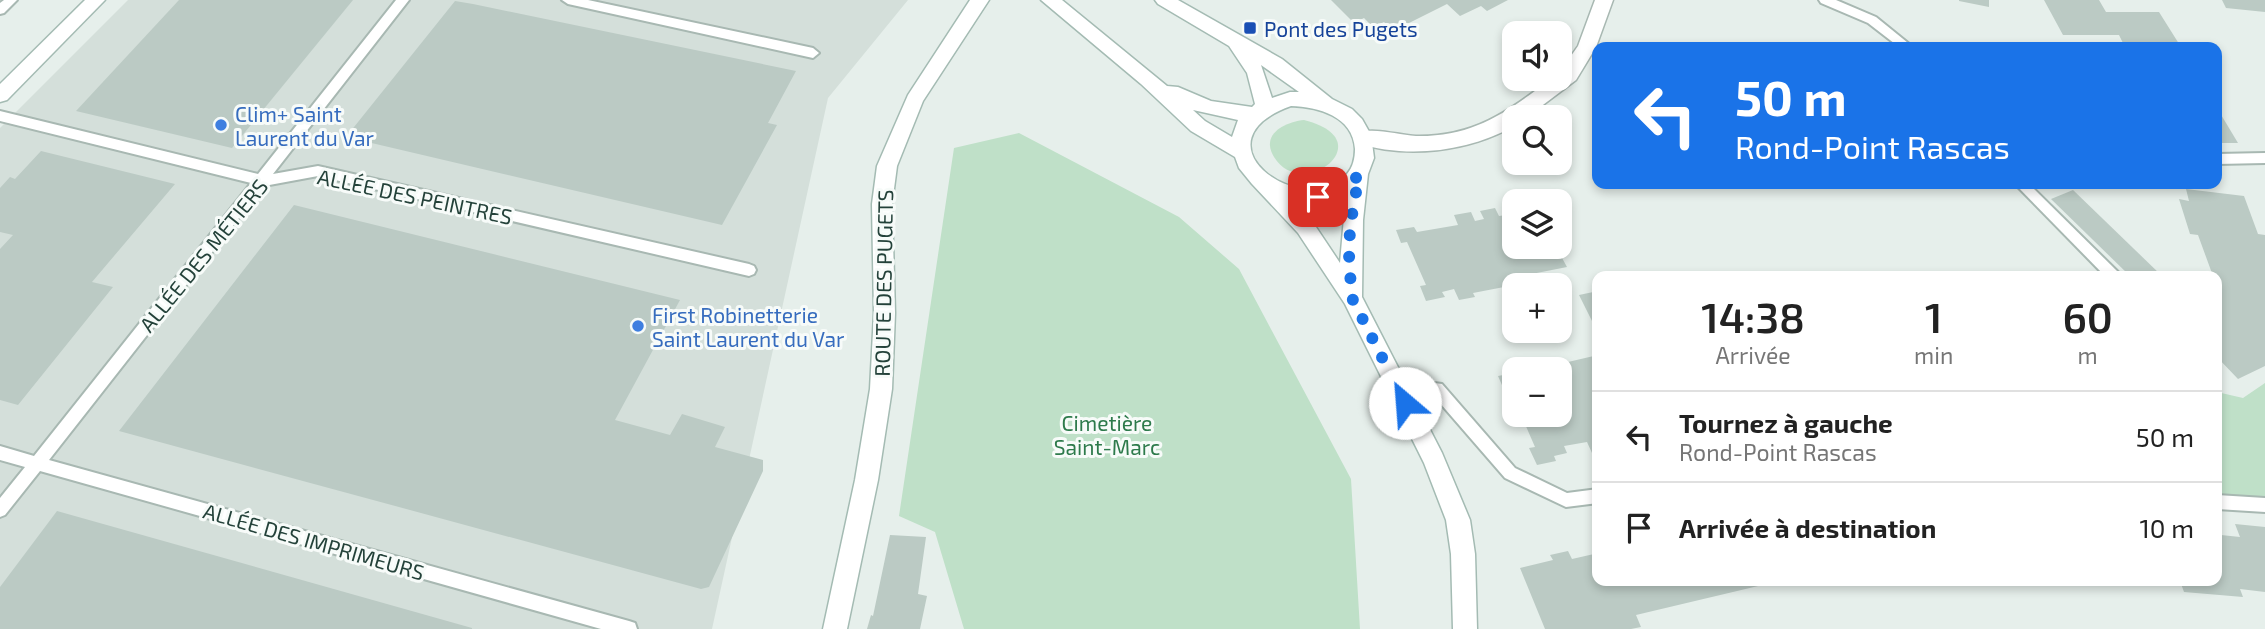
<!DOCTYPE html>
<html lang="fr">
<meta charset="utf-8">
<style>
:root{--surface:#fff;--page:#f6f6f6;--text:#222;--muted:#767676;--line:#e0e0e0}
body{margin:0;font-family:"Exo 2",sans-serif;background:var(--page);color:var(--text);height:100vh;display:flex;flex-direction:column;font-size:26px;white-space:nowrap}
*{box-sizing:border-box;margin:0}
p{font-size:23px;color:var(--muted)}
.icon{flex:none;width:38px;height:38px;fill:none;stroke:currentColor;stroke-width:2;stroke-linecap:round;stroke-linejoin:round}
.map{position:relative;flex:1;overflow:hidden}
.side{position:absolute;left:1592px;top:271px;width:630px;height:315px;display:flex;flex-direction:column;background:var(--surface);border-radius:14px;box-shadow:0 4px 10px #0003}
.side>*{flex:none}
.top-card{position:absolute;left:1592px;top:42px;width:630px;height:147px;border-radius:14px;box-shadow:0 4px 10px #0003;background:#1a73e8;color:#fff;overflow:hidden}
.tools{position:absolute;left:1502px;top:21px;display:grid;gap:14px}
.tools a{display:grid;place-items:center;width:70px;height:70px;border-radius:14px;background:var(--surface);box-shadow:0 4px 10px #0003;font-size:35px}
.pin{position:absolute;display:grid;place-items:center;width:60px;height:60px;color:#fff;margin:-30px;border-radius:14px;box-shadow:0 4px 10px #0006}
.me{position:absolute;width:77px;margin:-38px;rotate:333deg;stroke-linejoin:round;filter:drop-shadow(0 0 5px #0008)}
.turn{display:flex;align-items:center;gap:24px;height:147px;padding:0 28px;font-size:32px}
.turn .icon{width:91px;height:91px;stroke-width:2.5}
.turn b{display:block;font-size:49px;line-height:60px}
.eta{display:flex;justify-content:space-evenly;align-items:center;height:119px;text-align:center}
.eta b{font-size:42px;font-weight:600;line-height:49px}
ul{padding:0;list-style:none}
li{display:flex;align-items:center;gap:21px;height:91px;padding:0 28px;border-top:2px solid var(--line)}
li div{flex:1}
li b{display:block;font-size:26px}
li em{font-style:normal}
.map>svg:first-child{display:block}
.built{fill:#d4dfda}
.green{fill:#bfe0c8}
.building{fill:#bbcac4}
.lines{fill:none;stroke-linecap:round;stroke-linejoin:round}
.lane-casing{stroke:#a8b8b2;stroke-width:4}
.street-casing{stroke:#a8b8b2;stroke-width:3}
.secondary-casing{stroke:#a4bbb3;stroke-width:3}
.lane{fill:#fff;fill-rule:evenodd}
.street{fill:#fff;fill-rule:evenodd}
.secondary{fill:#fff;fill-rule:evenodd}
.route{stroke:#1a73e8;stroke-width:12;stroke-dasharray:0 21.6}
.transit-dot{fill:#1a4fb4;stroke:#f7fbf9;stroke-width:2.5}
.shop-dot{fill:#3f7fe0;stroke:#f7fbf9;stroke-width:2.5}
.labels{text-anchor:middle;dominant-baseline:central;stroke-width:6;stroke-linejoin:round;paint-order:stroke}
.transit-label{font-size:21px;fill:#164399;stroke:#f7fbf9;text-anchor:start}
.shop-label{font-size:21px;fill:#366cbe;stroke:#f7fbf9;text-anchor:start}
.street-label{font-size:21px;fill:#24423a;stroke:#f7fbf9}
.park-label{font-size:21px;fill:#2d7a4b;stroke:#f7fbf9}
</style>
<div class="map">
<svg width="2265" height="629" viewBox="0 0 2265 629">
<rect width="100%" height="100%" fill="#e6efeb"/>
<path class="built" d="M128 0H908L828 98 712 629H0V128Z"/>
<g class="green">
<path d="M1304 120C1384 140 1302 203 1274 157 1260 134 1285 122 1304 120Z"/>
<path d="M1019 133 1179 217 1239 269 1351 479 1360 629H964L935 532 899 516 954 148Z"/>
<path d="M2265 383V506L2217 499V392L2243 398Z"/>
</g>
<g class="building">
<path d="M179 0H353L232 148 76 111Z"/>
<path d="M1331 0H1508L1487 11 1481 6 1460 16 1447 4 1397 29 1392 24 1388 26 1384 22 1373 27 1364 18 1354 23Z"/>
<path d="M1959 0H1989V7L1959 1Z"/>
<path d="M2044 0H2099L2106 12H2159L2181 47H2125L2119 35H2063Z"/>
<path d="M2222 0H2265V12L2226 8Z"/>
<path d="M455 1 473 4 796 71 768 123 777 125 722 225 346 137Z"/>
<path d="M2217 108 2238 143H2217Z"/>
<path d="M41 151 175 184 92 282 113 287 18 405 0 400V249L13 235 0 232V188L10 177 15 179Z"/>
<path d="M2186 189 2244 196 2258 234 2265 235V366L2238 379 2217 357V276H2213L2198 235 2190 234 2179 199 2189 201Z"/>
<path d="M2073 190 2162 276H2130L2051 199Z"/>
<path d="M294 205 680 300 615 420 670 435 682 414 725 427 715 447 763 460V471L709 587 701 589 119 431Z"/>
<path d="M1495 208 1499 216 1514 214V247H1556L1567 267 1516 277 1520 285H1514V289L1505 291 1504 287 1473 293 1475 297 1459 300 1454 289 1442 292 1445 297 1426 301 1420 286 1426 285 1407 242 1401 243 1396 230 1414 227 1417 232 1458 225 1454 215 1471 212 1475 221 1484 219 1480 211Z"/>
<path d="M1598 291V324L1594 325 1579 295Z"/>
<path d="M1598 355V452L1592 453 1587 442 1564 446 1567 453 1554 456 1556 461 1537 465 1529 448 1535 447 1521 415H1559V374L1572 372 1568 362Z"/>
<path d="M1514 373V397L1511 390 1505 392 1498 376Z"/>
<path d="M57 511 472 628V629H0V587Z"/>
<path d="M2235 524 2265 527V592L2240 589 2243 597 2184 592 2180 581H2217V526L2221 535 2240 537Z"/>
<path d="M890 535 926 537 918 594 927 596 920 629H867L871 615 873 616Z"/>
<path d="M1568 551 1572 559 1594 554 1598 557V581L1775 582 1636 615 1641 627 1631 629H1545L1520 568 1553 560 1550 555Z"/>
</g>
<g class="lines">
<defs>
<g id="lane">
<path d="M4 0H17L4 13 0 14V3Z"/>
<path d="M396 0H409L273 174 318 166 749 264 754 266 756 270 754 274 749 276 318 176 264 186 49 460 629 621 635 623 637 629H601L40 471 5 515 0 517V498L25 467 0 460V446L34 456 251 183 0 121V111L258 174Z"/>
<path d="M562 0H588L813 48 819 53 813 58 568 4Z"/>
<path d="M1819 0H1836L1876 17 1913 47H1899L1868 23 1821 3Z"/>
<path d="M2265 153V163L2217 164V154Z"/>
<path d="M2015 184H2029L2118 272 2120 276H2105Z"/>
<path d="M1396 378 1442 384 1515 468 1567 493 1598 489V503L1566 507 1505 478 1433 395 1391 388 1389 384 1391 380Z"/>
<path d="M2217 495 2265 498V512L2217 509Z"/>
</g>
<path id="street" d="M1595 0H1613L1596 47 1576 80 1527 117H1514V126C1468 152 1407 159 1357 143L1354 138 1357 133C1374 127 1398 135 1416 136 1474 137 1507 112 1551 79H1559V73L1578 46Z"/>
<g id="secondary">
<path d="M85 0H105L7 100 0 102V84Z"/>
<path d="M970 0H989L923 101 897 166 892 204 895 313 892 389 878 480 847 629H823L855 480 870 389 874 313 872 204 877 166 908 95Z"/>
<path d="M1041 0H1062L1167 86 1178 87 1211 101 1252 107 1255 104 1247 73 1229 46 1158 4 1155 0H1178L1282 59 1332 99 1352 109 1362 119 1371 135 1374 158 1368 174 1363 220 1362 297 1442 453 1470 520 1475 554 1477 629H1453L1451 554 1446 520 1424 463 1345 304 1298 233 1252 184 1239 168 1235 157 1191 131 1141 84ZM1261 65 1299 92H1290L1272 98ZM1291 106C1318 107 1353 116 1355 149 1355 158 1353 167 1347 174 1302 222 1191 142 1291 106ZM1193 110 1238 120 1232 137 1205 121ZM1346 195 1340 263 1312 221 1294 203C1311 206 1330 203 1346 195Z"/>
</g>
</defs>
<use href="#lane" class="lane-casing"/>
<use href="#street" class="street-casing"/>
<use href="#secondary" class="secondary-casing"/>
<use href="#lane" class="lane"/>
<use href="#street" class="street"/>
<use href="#secondary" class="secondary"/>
</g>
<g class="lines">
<path class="route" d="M1318 197C1335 192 1346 187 1359 175L1350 227 1349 261 1352 298 1405 403"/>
</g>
<rect class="transit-dot" x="1243" y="21" width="14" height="14" rx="3.5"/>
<g class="shop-dot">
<circle cx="221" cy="125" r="7"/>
<circle cx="638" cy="326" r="7"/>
</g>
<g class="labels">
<g class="transit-label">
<text x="1264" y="28">Pont des Pugets</text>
</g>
<g class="shop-label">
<text x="235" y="113">Clim+ Saint<tspan x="235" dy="24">Laurent du Var</tspan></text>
<text x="652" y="314">First Robinetterie<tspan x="652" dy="24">Saint Laurent du Var</tspan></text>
</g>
<g class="street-label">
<text transform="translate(415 196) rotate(12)">ALLÉE DES PEINTRES</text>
<text transform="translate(203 255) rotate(-51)">ALLÉE DES MÉTIERS</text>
<text transform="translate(883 283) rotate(-89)">ROUTE DES PUGETS</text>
<text transform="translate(314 541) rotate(16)">ALLÉE DES IMPRIMEURS</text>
</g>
<g class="park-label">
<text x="1107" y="422">Cimetière<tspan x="1107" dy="24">Saint-Marc</tspan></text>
</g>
</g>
</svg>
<div class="tools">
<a><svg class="icon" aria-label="sound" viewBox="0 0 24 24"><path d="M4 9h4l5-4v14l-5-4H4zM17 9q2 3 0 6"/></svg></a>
<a><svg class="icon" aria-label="search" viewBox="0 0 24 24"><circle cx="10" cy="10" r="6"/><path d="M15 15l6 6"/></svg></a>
<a><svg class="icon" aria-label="layers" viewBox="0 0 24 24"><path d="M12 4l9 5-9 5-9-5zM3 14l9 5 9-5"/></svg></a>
<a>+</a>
<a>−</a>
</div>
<div class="pin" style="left:1318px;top:197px;background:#d93025"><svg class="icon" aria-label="arrive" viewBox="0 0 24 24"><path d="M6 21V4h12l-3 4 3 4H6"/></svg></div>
<svg class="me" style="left:1405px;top:403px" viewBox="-20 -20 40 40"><circle r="19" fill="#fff"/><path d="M0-13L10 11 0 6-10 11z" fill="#1a73e8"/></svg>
<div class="top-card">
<div class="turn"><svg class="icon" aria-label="left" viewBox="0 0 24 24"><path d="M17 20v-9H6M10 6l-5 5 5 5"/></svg><div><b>50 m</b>Rond-Point Rascas</div></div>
</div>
<section class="side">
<div class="eta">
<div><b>14:38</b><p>Arrivée</p></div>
<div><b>1</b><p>min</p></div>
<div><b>60</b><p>m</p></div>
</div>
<ul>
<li><svg class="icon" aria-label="left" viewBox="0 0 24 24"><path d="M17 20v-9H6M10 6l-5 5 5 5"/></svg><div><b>Tournez à gauche</b><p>Rond-Point Rascas</p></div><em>50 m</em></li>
<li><svg class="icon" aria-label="arrive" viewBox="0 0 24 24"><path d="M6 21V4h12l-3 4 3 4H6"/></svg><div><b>Arrivée à destination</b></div><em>10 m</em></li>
</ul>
</section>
</div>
